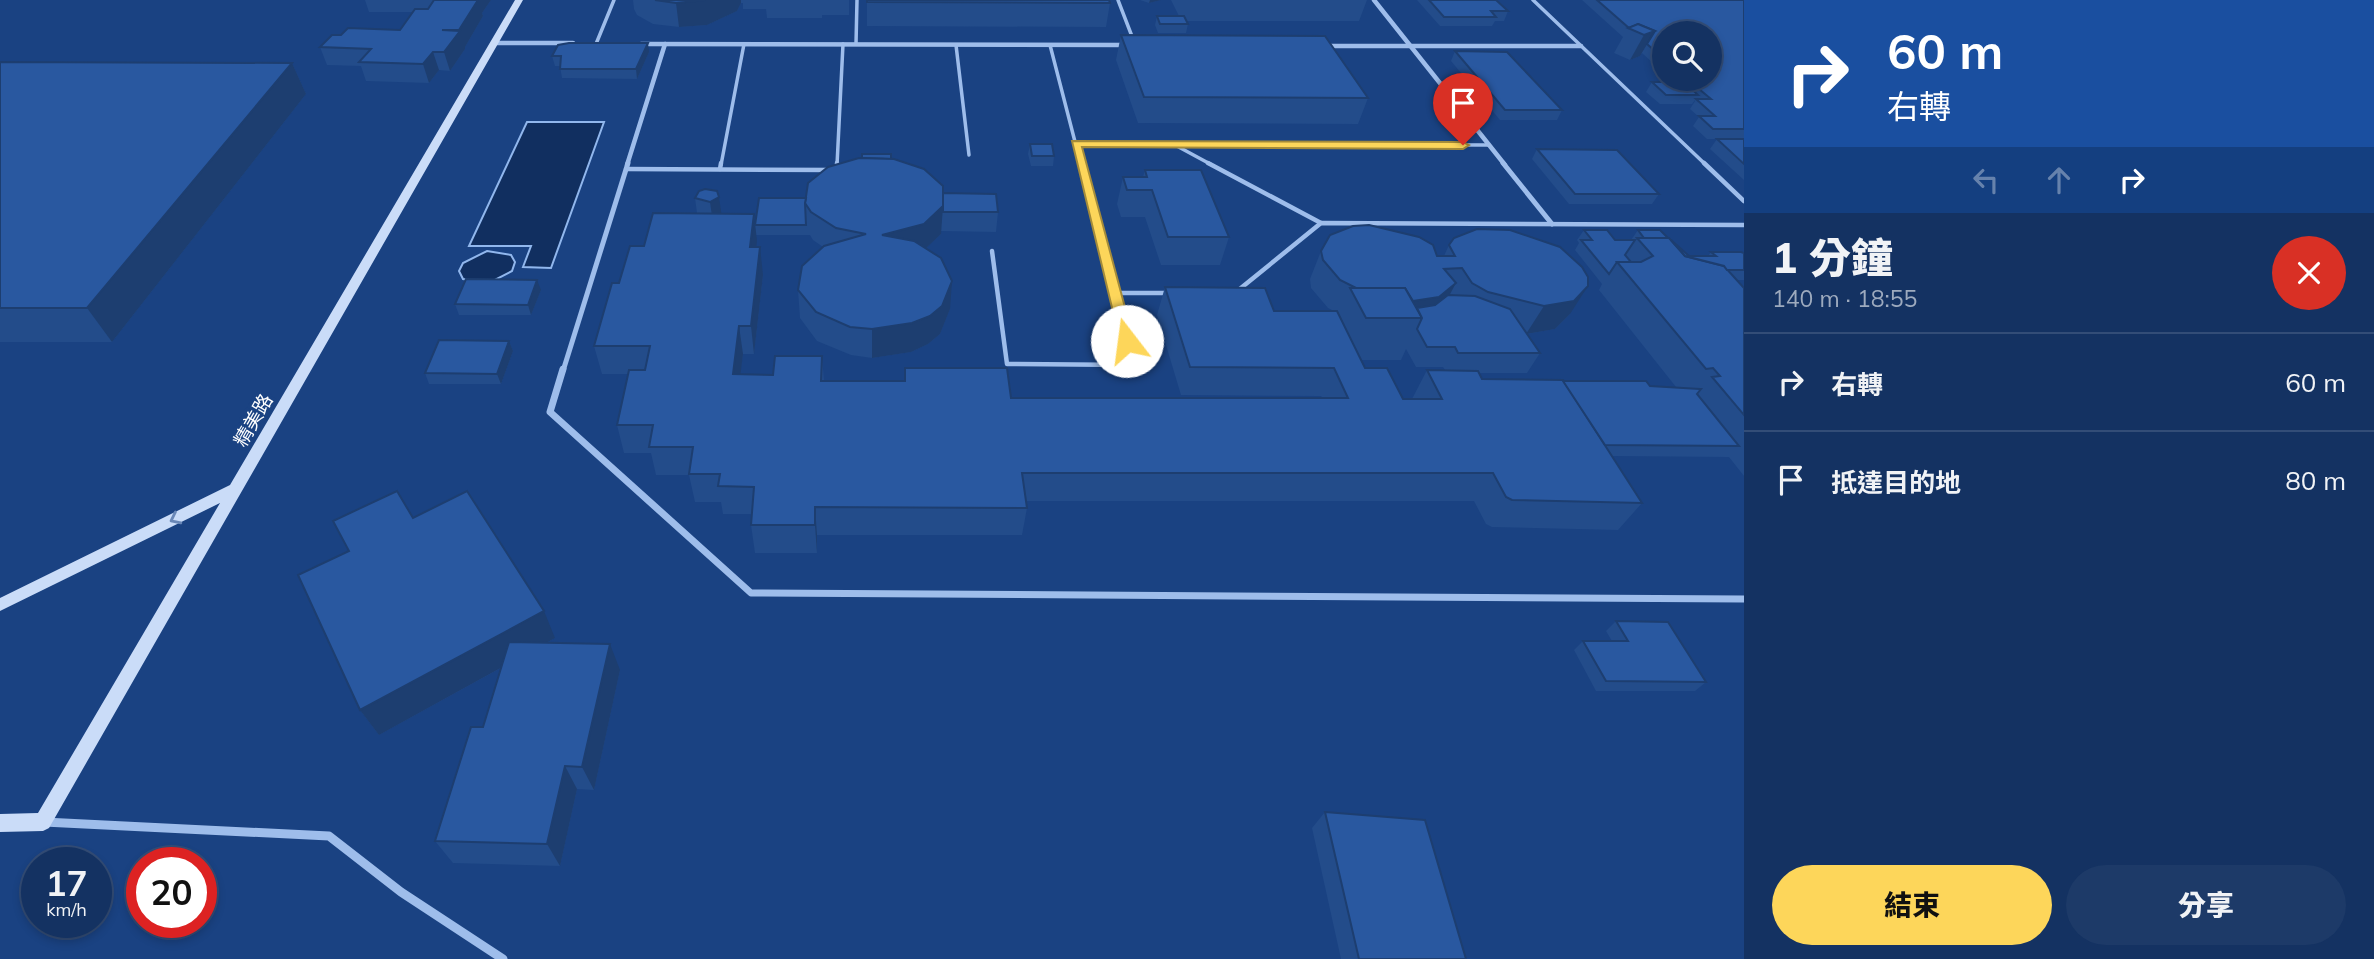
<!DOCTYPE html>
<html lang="zh-TW">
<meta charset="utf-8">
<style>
:root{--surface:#143262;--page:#1d3a68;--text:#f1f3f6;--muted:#9daabe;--line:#334d77;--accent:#fdd65a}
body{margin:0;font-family:Mulish,"Noto Sans TC",sans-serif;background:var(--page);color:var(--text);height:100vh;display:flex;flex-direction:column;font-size:26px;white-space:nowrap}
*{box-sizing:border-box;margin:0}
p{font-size:23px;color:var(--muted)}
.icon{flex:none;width:38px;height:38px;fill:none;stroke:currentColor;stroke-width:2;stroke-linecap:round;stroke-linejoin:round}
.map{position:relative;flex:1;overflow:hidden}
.drawer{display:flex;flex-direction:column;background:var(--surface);width:630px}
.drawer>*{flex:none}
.banner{background:#1a4fa0;color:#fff;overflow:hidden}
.buttons{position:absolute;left:1652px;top:21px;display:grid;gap:14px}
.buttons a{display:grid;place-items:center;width:70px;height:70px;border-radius:50%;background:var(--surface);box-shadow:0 4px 10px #0003,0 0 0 2px var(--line);font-size:35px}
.speed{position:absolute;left:21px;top:847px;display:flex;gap:14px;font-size:35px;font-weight:700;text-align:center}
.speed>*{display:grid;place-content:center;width:91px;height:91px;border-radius:50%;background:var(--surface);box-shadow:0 4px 10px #0003,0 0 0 2px var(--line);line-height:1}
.speed small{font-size:18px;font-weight:400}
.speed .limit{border:10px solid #d22;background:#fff;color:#111}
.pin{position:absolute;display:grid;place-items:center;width:60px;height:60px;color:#fff;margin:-72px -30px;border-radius:50% 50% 50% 0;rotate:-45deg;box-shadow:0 0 7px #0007}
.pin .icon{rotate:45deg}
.me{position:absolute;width:77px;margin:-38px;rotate:345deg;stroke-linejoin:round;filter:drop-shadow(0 0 5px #0008)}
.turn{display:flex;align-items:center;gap:24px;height:147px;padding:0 28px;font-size:32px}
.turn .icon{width:91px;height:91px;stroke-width:2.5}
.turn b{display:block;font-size:49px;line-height:60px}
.lanes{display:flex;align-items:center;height:66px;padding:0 28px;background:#0003;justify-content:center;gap:35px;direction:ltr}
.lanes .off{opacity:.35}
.round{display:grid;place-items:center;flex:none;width:74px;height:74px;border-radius:37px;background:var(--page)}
.overview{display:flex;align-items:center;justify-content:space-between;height:119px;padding:0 28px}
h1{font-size:42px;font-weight:800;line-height:52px}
.action{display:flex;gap:14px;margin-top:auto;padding:14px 28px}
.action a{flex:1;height:80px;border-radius:42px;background:var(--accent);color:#111;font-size:28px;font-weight:800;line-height:80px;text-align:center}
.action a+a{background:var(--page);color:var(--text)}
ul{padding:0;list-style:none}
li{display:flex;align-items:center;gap:21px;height:98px;padding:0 28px;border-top:2px solid var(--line)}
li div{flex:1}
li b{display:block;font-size:26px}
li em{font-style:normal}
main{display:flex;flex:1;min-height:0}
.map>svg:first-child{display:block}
.water{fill:#112f60;stroke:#91b7ed;stroke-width:2}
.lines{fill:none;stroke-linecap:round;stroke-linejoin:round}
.lane-far1{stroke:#9ebdeb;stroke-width:3.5}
.lane{stroke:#9ebdeb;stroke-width:4.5}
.street-far3{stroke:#9ebdeb;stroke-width:4.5}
.street-far2{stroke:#9ebdeb;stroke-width:5}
.street-far1{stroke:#9ebdeb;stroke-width:7}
.street{stroke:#9ebdeb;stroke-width:9}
.secondary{fill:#cadcf8;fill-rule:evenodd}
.wall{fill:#234c8a;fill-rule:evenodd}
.shaded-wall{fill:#1d3e70}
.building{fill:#2958a0;stroke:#1d3e70;stroke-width:2}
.oneway{stroke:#6987b7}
.route{fill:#fdd65a;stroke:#a48b3a;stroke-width:2}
.labels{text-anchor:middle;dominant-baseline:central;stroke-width:7;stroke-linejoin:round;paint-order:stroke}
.street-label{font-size:19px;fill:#fff;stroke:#1a4282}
</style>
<main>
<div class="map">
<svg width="1744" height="959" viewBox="0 0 1744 959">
<rect width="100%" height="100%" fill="#1a4282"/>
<g class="water">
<path d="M527 122H604L551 268 523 267 531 246H469Z"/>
<path d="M487 251 511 255 515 262 512 271 489 283 463 279 459 271 463 263Z"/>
</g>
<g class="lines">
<g class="lane-far1">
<path d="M1118 0 1133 39"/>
<path d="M1533 0 1706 165"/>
<path d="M596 44 614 0"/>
<path d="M856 44 857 0"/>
<path d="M956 45 969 155"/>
<path d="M1050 45 1081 165"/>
<path d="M1076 144 1489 145"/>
<path d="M1175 145 1212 165"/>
<path d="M721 165 744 44"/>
<path d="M837 165 843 44"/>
</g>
<g class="lane">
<path d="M1208 163 1321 223"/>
<path d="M1704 163 1744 201"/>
<path d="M626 169 837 170V163"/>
<path d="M720 169 721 163"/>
<path d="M992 251 1007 364 1133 365 1081 163"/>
<path d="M1236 292 1321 223 1744 225"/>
<path d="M1114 293H1167"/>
</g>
<g class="street-far3">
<path d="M1374 0 1505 165"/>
<path d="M493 43H573"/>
<path d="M641 44 1126 45"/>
<path d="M1324 46H1581"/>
<path d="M627 165 665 44"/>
</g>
<g class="street-far2">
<path d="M1503 163 1552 224"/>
<path d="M563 371 628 163"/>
</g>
<path class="street-far1" d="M563 369 550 412 751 593 1744 599"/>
<path class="street" d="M44 822 329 836 401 892 503 959"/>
<path class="secondary" d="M515 0H523L49 828 43 831 0 832V814L38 813 220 503 0 611V598L230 485Z"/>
</g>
<g class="wall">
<path d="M365 0H491L482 13 483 16 465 47V49L450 71 439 70 429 83 366 81 361 66 327 65 320 47 341 35 400 30 412 12H369Z"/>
<path d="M633 0H849V15H822V18H767L766 9H743V3H741L737 11 707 25 679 27 653 24 637 15 634 9Z"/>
<path d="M867 0 1110 3 1106 27 867 26Z"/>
<path d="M1140 0H1161L1149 3Z"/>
<path d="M1171 0H1367L1359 21H1186L1188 24 1186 33H1158L1155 25 1157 16H1179Z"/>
<path d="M1417 0H1496L1508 11 1504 21H1495L1492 26H1440Z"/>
<path d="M1582 0H1744V180L1710 149 1717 139H1707L1693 126 1699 117 1690 109 1695 101V100L1692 104H1660L1646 92 1652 82H1674L1671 79H1710L1664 33V73L1642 53 1640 56 1630 60 1614 53 1623 37Z"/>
<path d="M1121 35 1368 98 1358 124 1138 123 1116 60Z"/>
<path d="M1455 51 1562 110 1557 120H1500L1451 61Z"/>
<path d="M649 52 637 79 562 78 560 66H555L552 56Z"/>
<path d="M0 62 292 63 306 94 112 342H0Z"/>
<path d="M1030 144 1054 156 1053 166H1031L1028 154Z"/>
<path d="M1537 149 1659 194 1652 204H1569L1532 159Z"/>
<path d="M891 159 943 193 998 212 996 232 941 231V227V234L926 248 950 309 940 334 928 344 911 352 872 358 851 355 817 341 800 318 798 290 823 247 813 240 810 235H756V247L763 275 754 354H743L740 374 773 375 822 356 824 381H905V368L1011 398H1323L1321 396 1181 395 1157 315 1165 287 1274 311H1334L1328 308 1311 288 1310 279 1321 251 1444 256 1449 245 1570 314 1555 329 1527 334 1540 353 1527 373H1479L1482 379 1676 387 1599 290 1602 284 1575 250 1579 243 1577 240 1584 230 1615 240H1631L1638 230 1689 256H1708L1711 252 1744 253V280H1737L1744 288V476L1729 457 1612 456 1642 503 1618 530 1492 527 1486 524 1474 501H1026L1027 508 1022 535H817V553H755L751 525 752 514H723L721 502H695L689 475H656L651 453H624L617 425 628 374H602L594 346 619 283 644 246 697 213 695 198 699 191 721 214H754L755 223 806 198ZM1406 349 1416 367H1443L1445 370H1427L1412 399H1403L1365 368 1361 360H1401Z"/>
<path d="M1145 170 1229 237 1220 265H1161L1145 217H1121L1117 204 1123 177H1143Z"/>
<path d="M541 290 531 315H459L455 304Z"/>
<path d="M509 341 513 351 501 384H429L425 373Z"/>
<path d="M413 518 555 638 546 643 620 670 594 790 577 789 560 866 453 863 435 841 483 727 501 668 379 735 360 710 349 551Z"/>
<path d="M1616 621 1706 682 1695 691H1596L1574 650 1583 641H1612L1606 631Z"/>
<path d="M1325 812 1466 959H1341L1312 828Z"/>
</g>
<g class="shaded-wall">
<path d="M478 0H491L482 13 483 16 465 47V49L450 71 444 52 460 32 459 30Z"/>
<path d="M705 0H741V3L737 11 707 25 679 27 676 3Z"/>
<path d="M1150 0H1161L1149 3Z"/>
<path d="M1655 31 1640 56 1630 60 1644 35Z"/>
<path d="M648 43 649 52 637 79 636 69Z"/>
<path d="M433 52 439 70 429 83 423 64Z"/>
<path d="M292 63 306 94 112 342 87 308Z"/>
<path d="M719 197 723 225 714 230 710 202Z"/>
<path d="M943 206 941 234 922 252 882 235Z"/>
<path d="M754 214 757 241 753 275 750 247Z"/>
<path d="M760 247 763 275 754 354 751 326Z"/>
<path d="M537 280 541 290 531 315 528 305Z"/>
<path d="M952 281 950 309 940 334 928 344 911 352 872 358V329Z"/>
<path d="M1456 283 1441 311 1422 318 1408 302Z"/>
<path d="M1588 286 1570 314 1555 329 1526 334 1544 306Z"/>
<path d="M739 326 743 354 737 402 733 374Z"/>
<path d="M509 341 513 351 501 384 497 374Z"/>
<path d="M815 507 817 535V553L815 525Z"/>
<path d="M544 611 555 638 379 735 360 710Z"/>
<path d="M610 644 620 670 594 790 582 767Z"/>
<path d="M565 766 577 789 560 866 547 844Z"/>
</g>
<g class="building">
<path d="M434 0H478L459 30H442L460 31 444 52H433L423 64 359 62 371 49 320 47 332 35H341L348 28 400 30 415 9H428Z"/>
<path d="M655 0H705L676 3Z"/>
<path d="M867 0H1109L1110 3 867 2Z"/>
<path d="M1429 0H1496L1508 11H1491L1496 17H1444Z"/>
<path d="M1597 0H1744V129H1713L1699 116H1715L1696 99H1711L1687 79H1710V33H1664V59L1647 44 1655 31 1638 24 1629 28Z"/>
<path d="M1157 16H1184L1188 24H1160Z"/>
<path d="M1638 24 1655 31 1644 35 1628 28Z"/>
<path d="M1121 35 1325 36 1368 98 1144 97Z"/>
<path d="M569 43H648L636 69H560L561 56H552L558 45Z"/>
<path d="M1455 51 1507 52 1562 110H1505Z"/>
<path d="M0 62 292 63 87 308H0Z"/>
<path d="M1652 82H1684L1698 95H1666Z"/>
<path d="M1717 139H1744V164Z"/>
<path d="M1030 144H1052L1054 156H1032Z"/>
<path d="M1537 149 1617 150 1659 194H1575Z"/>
<path d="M862 154H891V159L862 158Z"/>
<path d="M859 158 894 159 924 169 943 186V206L924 224 882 235 914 241 941 258 952 281 942 306 930 316 912 323 872 329 850 327 816 312 798 290 802 266 824 246 866 234 836 228 811 212 805 203 808 183 828 167Z"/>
<path d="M1145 170H1201L1229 237H1168L1152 190H1127L1123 177H1147Z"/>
<path d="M705 189 717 191 719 197 710 202 695 198 699 191Z"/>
<path d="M943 193 996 194 998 212H943Z"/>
<path d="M759 198H806L805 203 806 225H755Z"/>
<path d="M653 213 754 214 750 247H760L751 326H739L733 374 773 375 775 356H822L821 381H905V368H1007L1011 398H1348L1334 368 1190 367 1165 287 1265 288 1274 311H1337L1365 368H1387L1403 399H1442L1427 370 1478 371 1482 379 1563 380 1642 503 1512 500 1506 497 1493 473H1022L1027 508 815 507V525H751L754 487 718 486 720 474H689L693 447H649L653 425H617L629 370H645L650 346H594L612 283H619L630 246H644Z"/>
<path d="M1369 225 1419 237 1433 245 1437 256H1455L1449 245 1454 238 1477 229 1510 230 1560 247 1582 267 1588 277V286L1574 301 1544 306 1488 292 1472 283 1462 268 1444 269 1456 283 1439 297 1413 301 1405 288H1356L1340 280 1323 260 1321 251 1330 235 1353 226Z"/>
<path d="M1584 230H1607L1615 240H1635L1625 255 1631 262H1617L1609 274 1581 240H1592Z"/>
<path d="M1638 230H1660L1668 238H1644Z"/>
<path d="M1637 238H1669L1685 256 1724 266 1744 288V415L1712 377 1720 376 1713 368 1706 369 1617 262H1641L1653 256Z"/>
<path d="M1671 240 1689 256H1716L1711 252H1741L1744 253V270H1727L1724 266 1685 256Z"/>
<path d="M466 279 537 280 528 305 455 304Z"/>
<path d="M1350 288H1405L1422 318H1366Z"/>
<path d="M1448 295 1475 296 1510 309 1540 353H1458L1455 347H1427L1417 329 1422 318 1417 308 1435 305Z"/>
<path d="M439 340 509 341 497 374 425 373Z"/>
<path d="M1563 381H1646L1650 386 1700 389H1701L1697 394 1739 446 1605 445Z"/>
<path d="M397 491 413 518 467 491 544 611 360 710 298 575 349 551 333 521Z"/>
<path d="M1616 621 1668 622 1706 682 1606 681 1583 641H1628Z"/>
<path d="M509 642 610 644 582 767 565 766 547 844 435 841 471 727H483Z"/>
<path d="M1325 812 1425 820 1466 959H1359Z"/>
</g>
<defs><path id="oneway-chevron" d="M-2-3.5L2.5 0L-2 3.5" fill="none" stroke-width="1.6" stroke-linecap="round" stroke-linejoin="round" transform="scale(1.75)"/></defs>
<use class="oneway" href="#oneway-chevron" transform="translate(175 519) rotate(154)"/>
<path class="route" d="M1072 141 1463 142 1469 145 1463 149 1082 147 1134 341 1127 345 1120 341Z"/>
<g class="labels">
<g class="street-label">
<text transform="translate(253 420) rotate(-60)">精美路</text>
</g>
</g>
</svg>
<div class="buttons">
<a><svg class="icon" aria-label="search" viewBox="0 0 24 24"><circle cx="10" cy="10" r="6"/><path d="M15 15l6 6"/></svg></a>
</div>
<div class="speed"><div>17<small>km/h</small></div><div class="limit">20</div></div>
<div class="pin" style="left:1463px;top:145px;background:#d93025"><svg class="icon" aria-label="arrive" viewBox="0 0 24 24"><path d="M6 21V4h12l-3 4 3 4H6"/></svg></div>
<svg class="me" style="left:1127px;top:341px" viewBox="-20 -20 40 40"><circle r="19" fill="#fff"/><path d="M0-13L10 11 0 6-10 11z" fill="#fdd65a"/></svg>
</div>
<section class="drawer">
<div class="banner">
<div class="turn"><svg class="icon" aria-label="right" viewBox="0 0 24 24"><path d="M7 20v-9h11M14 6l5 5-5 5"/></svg><div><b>60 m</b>右轉</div></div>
<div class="lanes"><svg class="icon off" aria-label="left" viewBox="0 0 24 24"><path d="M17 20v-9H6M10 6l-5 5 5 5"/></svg><svg class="icon off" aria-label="ahead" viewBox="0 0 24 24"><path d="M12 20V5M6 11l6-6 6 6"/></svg><svg class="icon" aria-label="right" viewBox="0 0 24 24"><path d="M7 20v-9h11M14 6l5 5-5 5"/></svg></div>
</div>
<div class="overview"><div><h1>1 分鐘</h1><p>140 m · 18:55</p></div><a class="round" style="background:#d93025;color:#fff"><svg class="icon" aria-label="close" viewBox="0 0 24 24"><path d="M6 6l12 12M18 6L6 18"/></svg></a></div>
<ul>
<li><svg class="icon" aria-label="right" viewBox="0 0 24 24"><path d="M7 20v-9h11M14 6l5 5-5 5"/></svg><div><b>右轉</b></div><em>60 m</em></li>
<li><svg class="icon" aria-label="arrive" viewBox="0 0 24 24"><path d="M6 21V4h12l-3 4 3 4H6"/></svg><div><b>抵達目的地</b></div><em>80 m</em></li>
</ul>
<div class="action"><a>結束</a><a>分享</a></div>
</section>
</main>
